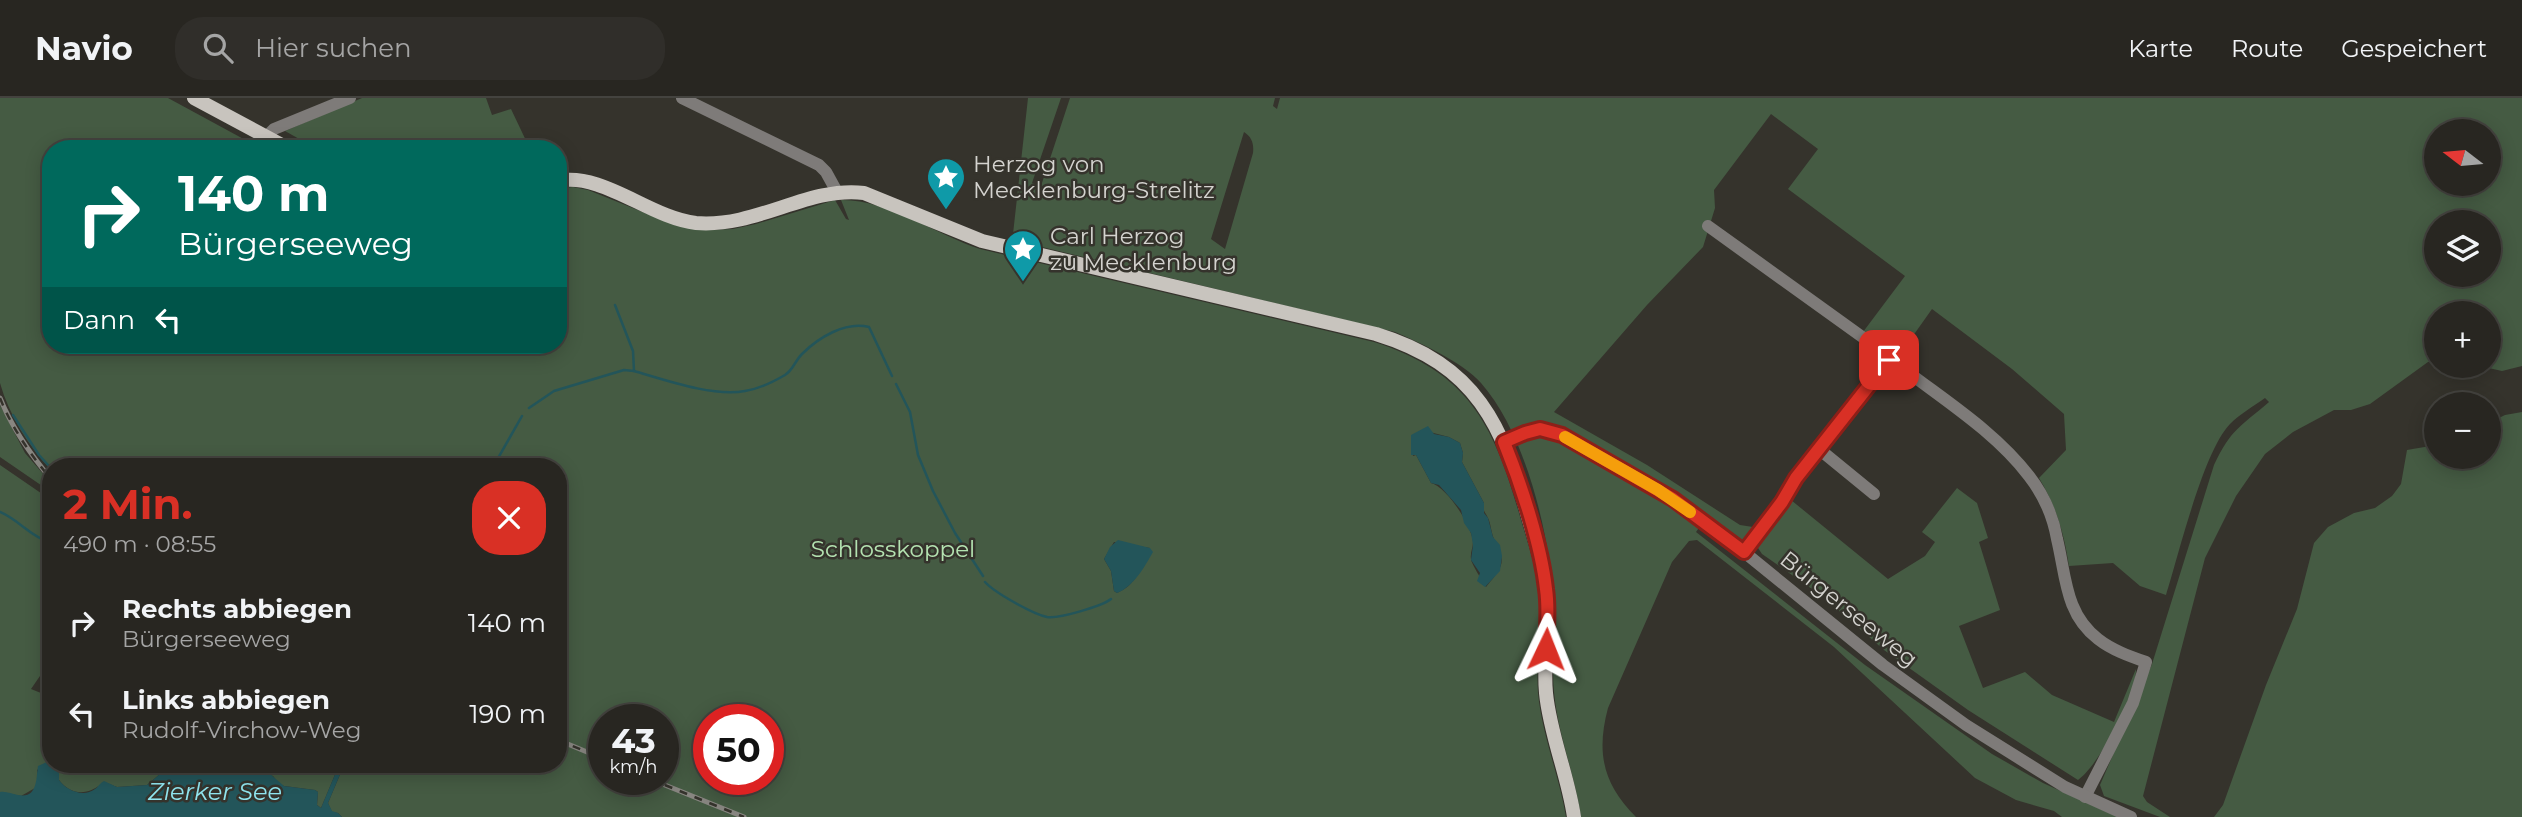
<!DOCTYPE html>
<html lang="de">
<meta charset="utf-8">
<style>
:root{--surface:#282621;--page:#302e2a;--text:#f1f3f6;--muted:#a5a5a5;--line:#44433f;--accent:#d93025}
body{margin:0;font-family:Montserrat,sans-serif;background:var(--page);color:var(--text);height:100vh;display:flex;flex-direction:column;font-size:26px;white-space:nowrap}
*{box-sizing:border-box;margin:0}
p{font-size:23px;color:var(--muted)}
.icon{flex:none;width:38px;height:38px;fill:none;stroke:currentColor;stroke-width:2;stroke-linecap:round;stroke-linejoin:round}
.map{position:relative;flex:1;overflow:hidden}
.details{position:absolute;left:42px;top:360px;width:525px;height:315px;display:flex;flex-direction:column;background:var(--surface);border-radius:28px;box-shadow:0 4px 18px #0003,0 0 0 2px var(--line)}
.details>*{flex:none}
.guide{position:absolute;left:42px;top:42px;width:525px;height:214px;border-radius:28px;box-shadow:0 4px 18px #0003,0 0 0 2px var(--line);background:#00695c;color:#fff;overflow:hidden}
.needle{width:46px;rotate:286deg}
.controls{position:absolute;left:2424px;top:21px;display:grid;gap:14px}
.controls a{display:grid;place-items:center;width:77px;height:77px;border-radius:50%;background:var(--surface);box-shadow:0 4px 18px #0003,0 0 0 2px var(--line);font-size:35px}
.speed{position:absolute;left:588px;top:606px;display:flex;gap:14px;font-size:35px;font-weight:700;text-align:center}
.speed>*{display:grid;place-content:center;width:91px;height:91px;border-radius:50%;background:var(--surface);box-shadow:0 4px 18px #0003,0 0 0 2px var(--line);line-height:1}
.speed small{font-size:18px;font-weight:400}
.speed .limit{border:10px solid #d22;background:#fff;color:#111}
.pin{position:absolute;display:grid;place-items:center;width:60px;height:60px;color:#fff;margin:-30px;border-radius:14px;box-shadow:0 4px 10px #0006}
.me{position:absolute;width:77px;margin:-38px;rotate:2deg;stroke-linejoin:round;filter:drop-shadow(0 0 5px #0008)}
.turn{display:flex;align-items:center;gap:24px;height:147px;padding:0 21px;font-size:32px}
.turn .icon{width:91px;height:91px;stroke-width:2.5}
.turn b{display:block;font-size:49px;line-height:60px}
.then{display:flex;align-items:center;height:66px;padding:0 21px;background:#0003;gap:14px;font-size:26px}
.round{display:grid;place-items:center;flex:none;width:74px;height:74px;border-radius:28px;background:var(--page)}
.headline{display:flex;align-items:center;justify-content:space-between;height:119px;padding:0 21px}
h1{font-size:42px;font-weight:700;line-height:52px;color:var(--accent)}
ul{padding:0;list-style:none}
li{display:flex;align-items:center;gap:21px;height:91px;padding:0 21px}
li div{flex:1}
li b{display:block;font-size:26px}
li em{font-style:normal}
header{display:flex;align-items:center;gap:42px;box-sizing:border-box;height:98px;padding:0 35px;background:var(--surface);border-bottom:2px solid var(--line)}
header strong{font-size:33px}
nav{display:flex;gap:38px;margin-inline-start:auto;font-size:24px}
.search{width:490px;height:63px;background:var(--page);display:flex;align-items:center;gap:18px;box-sizing:border-box;padding:0 24px;border-radius:28px;color:var(--muted);font-size:26px}
.map>svg:first-child{display:block}
.green{fill:#455b43;fill-rule:evenodd}
.water{fill:#23555a}
.lines{fill:none;stroke-linecap:round;stroke-linejoin:round}
.stream{stroke:#23555a;stroke-width:2.5}
.minor{stroke:#7e7b79;stroke-width:12}
.major{stroke:#c8c4be;stroke-width:14}
.rail-casing{stroke:#888681;stroke-width:5}
.rail{stroke:#35332c;stroke-width:2.5;stroke-dasharray:8;stroke-linecap:butt}
.route-casing{stroke:#8d1f18;stroke-width:18}
.route{stroke:#d93025;stroke-width:12}
.slow{stroke:#f59e0b;stroke-width:12}
.labels{text-anchor:middle;dominant-baseline:central;stroke-width:5;stroke-linejoin:round;paint-order:stroke}
.poi-label{font-size:23px;fill:#d4d3cf;stroke:#35332c;text-anchor:start}
.park-label{font-size:23px;fill:#b4e3b1;stroke:#35332c}
.street-label{font-size:23px;fill:#d4d3cf;stroke:#35332c}
.water-label{font-size:24px;font-style:italic;fill:#90e5ef;stroke:#35332c}
</style>
<header>
<strong>Navio</strong>
<div class="search"><svg class="icon" aria-label="search" viewBox="0 0 24 24"><circle cx="10" cy="10" r="6"/><path d="M15 15l6 6"/></svg>Hier suchen</div>
<nav><a>Karte</a><a>Route</a><a>Gespeichert</a></nav>
</header>
<div class="map">
<svg width="2522" height="719" viewBox="0 0 2522 719">
<rect width="100%" height="100%" fill="#35332c"/>
<g class="green">
<path d="M0 0H168L262 51H51V247H558V91L573 89 588 92 660 121 711 132 733 131 756 126 835 102 846 121 849 122 841 102C886 101 937 137 980 151L1374 244C1471 275 1495 330 1521 422 1529 449 1538 476 1540 504 1541 535 1536 565 1538 595 1542 637 1559 677 1566 719H342L338 715 332 714 328 705 344 667H558V369H51V372C28 347 9 317 0 285ZM1422 332 1449 339 1460 345 1463 355 1462 364 1484 405C1482 413 1485 413 1488 420 1491 426 1491 434 1494 441 1507 465 1503 468 1486 489 1483 484 1471 465 1471 461 1470 455 1473 450 1473 444 1472 428 1447 389 1431 385L1416 357 1413 358 1411 345ZM1114 444 1150 450C1143 468 1136 487 1117 495L1114 493 1111 473 1104 461ZM604 621H663V681H604ZM709 621H768V681H709Z"/>
<path d="M362 0H486L492 17 511 11 530 51H317L285 33Z"/>
<path d="M1028 0H1061L1032 85 1041 88 1070 0H1275L1273 8 1277 11 1280 0H2522V268L2502 273 2480 268H2488V215H2436V264H2428L2370 306 2351 312H2334L2293 334 2265 356 2236 398 2205 460 2143 698 2147 704 2170 719H2160L2104 698 2100 687 2152 566 2214 367C2231 331 2240 329 2269 304L2265 300C2254 308 2240 316 2230 326 2203 354 2179 456 2166 497L2140 488 2113 465 2069 468C2064 435 2056 408 2039 380L2066 352 2064 316 2012 271 1932 211 1898 259 1863 234 1905 178 1788 91 1818 51 1771 16 1714 92 1715 110 1703 149 1647 207 1554 314 1647 367 1740 427 1753 429 1735 452 1701 427 1696 434 1865 567 1992 656 2043 685 2118 719H2062L2054 713 2016 702 1975 680 1834 549 1697 442 1689 443 1672 464 1608 610C1596 655 1603 686 1636 719H1581C1575 677 1558 637 1554 594 1551 564 1557 534 1555 504 1555 489 1551 476 1549 462 1541 406 1519 328 1481 285 1464 265 1419 244 1395 234L1017 143 1013 136ZM2436 33H2488V86H2436ZM1244 34C1252 39 1254 46 1253 55L1225 151 1211 141ZM2436 124H2488V177H2436Z"/>
<path d="M0 307 25 355 51 385V394L0 359Z"/>
<path d="M2522 314V719H2214L2223 707 2266 587 2297 511 2314 445 2328 429 2354 415 2375 410 2392 398 2401 386 2407 352 2436 347V359H2488L2489 325 2505 317Z"/>
<path d="M0 367 51 402V562L31 591 51 599V665L47 664 37 672 38 680 35 690 21 698 0 694Z"/>
<path d="M1957 390 1977 405 1988 440 1979 444 2000 512 1959 528 1983 590 2025 574 2052 597 2114 624 2136 571C2137 597 2099 667 2078 682L1968 612 1884 552 1822 498 1762 456 1758 450V443L1791 402 1888 481 1925 458 1935 444 1922 434Z"/>
<path d="M56 667H185L174 676H160L147 687 117 689 104 684C89 697 72 699 59 682V670Z"/>
<path d="M230 667H339L321 710 317 707 318 694 315 692 284 688 279 686 273 678 255 673 247 675 236 673Z"/>
</g>
<g class="water">
<path d="M1428 328 1434 336 1449 339 1460 345 1463 355 1462 364 1484 405V415L1488 420 1493 439 1500 447 1502 458 1500 473 1485 489 1477 483 1480 475 1471 462 1473 447 1471 435 1464 425 1461 412 1439 387 1431 385 1416 357H1411V337Z"/>
<path d="M1118 442 1150 450 1153 454C1144 470 1133 489 1117 495L1114 493 1111 473 1104 461 1110 449Z"/>
<path d="M47 664 59 670V682C66 692 83 700 95 691 98 689 100 685 104 683L117 689 147 687 160 676 174 675 185 667H230L236 673 269 675 284 688 315 692 318 694 317 707 321 710 339 667H344L328 705 332 713 338 715 342 719H0V694C7 693 11 696 18 697 38 701 36 680 38 668Z"/>
</g>
<g class="lines">
<g class="stream">
<path d="M615 207 633 253 634 273"/>
<path d="M896 286 910 314 918 357 933 393 955 435 983 478"/>
<path d="M529 310 554 293 624 272 634 273C665 282 713 299 745 293 758 291 773 284 785 277 793 272 795 263 802 256 818 240 845 223 869 229L892 278"/>
<path d="M13 317 39 357 48 367"/>
<path d="M493 369 522 318"/>
<path d="M0 414C19 422 31 439 51 445"/>
<path d="M985 484C995 495 1033 516 1047 519 1059 521 1102 508 1111 501"/>
</g>
<g class="minor">
<path d="M682 0 819 67 826 74 837 94"/>
<path d="M266 39 274 31 350 0"/>
<path d="M1708 128 1879 251C1928 293 1989 326 2029 378 2043 396 2053 418 2057 441 2066 478 2065 516 2098 541 2112 552 2129 558 2146 564L2133 605 2085 699"/>
<path d="M1504 344 1530 333 1551 332 1658 392 1744 454 1883 567 1966 627 2065 689 2131 719"/>
<path d="M1819 351 1874 396"/>
<path d="M1744 454 1782 404 1796 380 1889 262"/>
</g>
<g class="major">
<path d="M194 0 289 51"/>
<path d="M558 83C603 74 650 120 696 125 757 130 808 88 864 95L982 143 1376 236C1477 267 1503 327 1529 422 1537 449 1546 476 1548 505 1549 535 1543 565 1546 595 1550 637 1568 677 1574 719"/>
</g>
<defs>
<g id="rail">
<path d="M0 300C12 330 30 356 51 381"/>
<path d="M558 642 604 661"/>
<path d="M650 681 744 719"/>
</g>
</defs>
<use href="#rail" class="rail-casing"/>
<use href="#rail" class="rail"/>
</g>
<g class="lines">
<defs>
<path id="route" d="M1546 551C1547 531 1549 511 1546 491 1541 446 1521 386 1504 344L1525 335 1540 331 1562 337 1673 401 1744 454 1782 404 1796 380 1889 262"/>
</defs>
<use href="#route" class="route-casing"/>
<use href="#route" class="route"/>
<path class="slow" d="M1565 339 1658 392 1690 414"/>
</g>
<defs>
<symbol id="sight-pin" viewBox="-11 -11 22 30"><path d="M0 17L-7.5 6A9.5 9.5 0 1 1 7.5 6Z" fill="#0f9aa8" stroke="#35332c"/><path d="M0-6L1.8-2.2L6-1.7L2.9 1.2L3.7 5.4L0 3.3L-3.7 5.4L-2.9 1.2L-6-1.7L-1.8-2.2Z" fill="#fff"/></symbol>
</defs>
<g fill-rule="evenodd">
<use href="#sight-pin" x="924" y="57" width="44" height="60"/>
<use href="#sight-pin" x="1001" y="129" width="44" height="60"/>
</g>
<g class="labels">
<g class="poi-label">
<text x="973" y="66">Herzog von<tspan x="973" dy="26">Mecklenburg-Strelitz</tspan></text>
<text x="1050" y="138">Carl Herzog<tspan x="1050" dy="26">zu Mecklenburg</tspan></text>
</g>
<g class="park-label">
<text x="893" y="451">Schlosskoppel</text>
</g>
<g class="street-label">
<text transform="translate(1849 511) rotate(39)">Bürgerseeweg</text>
</g>
<g class="water-label">
<text x="215" y="693">Zierker See</text>
</g>
</g>
</svg>
<div class="controls">
<a><svg class="needle" viewBox="-14 -14 28 28"><path d="M0-13l5 13h-10z" fill="#e53935"/><path d="M0 13l5-13h-10z" fill="#a5a5a5"/></svg></a>
<a><svg class="icon" aria-label="layers" viewBox="0 0 24 24"><path d="M12 4l9 5-9 5-9-5zM3 14l9 5 9-5"/></svg></a>
<a>+</a>
<a>−</a>
</div>
<div class="speed"><div>43<small>km/h</small></div><div class="limit">50</div></div>
<div class="pin" style="left:1889px;top:262px;background:#d93025"><svg class="icon" aria-label="arrive" viewBox="0 0 24 24"><path d="M6 21V4h12l-3 4 3 4H6"/></svg></div>
<svg class="me" style="left:1546px;top:551px" viewBox="-20 -20 40 40"><path d="M0-17L14 15 0 8-14 15z" fill="#d93025" stroke="#fff" stroke-width="4"/></svg>
<div class="guide">
<div class="turn"><svg class="icon" aria-label="right" viewBox="0 0 24 24"><path d="M7 20v-9h11M14 6l5 5-5 5"/></svg><div><b>140 m</b>Bürgerseeweg</div></div>
<div class="then">Dann<svg class="icon" aria-label="left" viewBox="0 0 24 24"><path d="M17 20v-9H6M10 6l-5 5 5 5"/></svg></div>
</div>
<section class="details">
<div class="headline"><div><h1>2 Min.</h1><p>490 m · 08:55</p></div><a class="round" style="background:#d93025;color:#fff"><svg class="icon" aria-label="close" viewBox="0 0 24 24"><path d="M6 6l12 12M18 6L6 18"/></svg></a></div>
<ul>
<li><svg class="icon" aria-label="right" viewBox="0 0 24 24"><path d="M7 20v-9h11M14 6l5 5-5 5"/></svg><div><b>Rechts abbiegen</b><p>Bürgerseeweg</p></div><em>140 m</em></li>
<li><svg class="icon" aria-label="left" viewBox="0 0 24 24"><path d="M17 20v-9H6M10 6l-5 5 5 5"/></svg><div><b>Links abbiegen</b><p>Rudolf-Virchow-Weg</p></div><em>190 m</em></li>
</ul>
</section>
</div>
